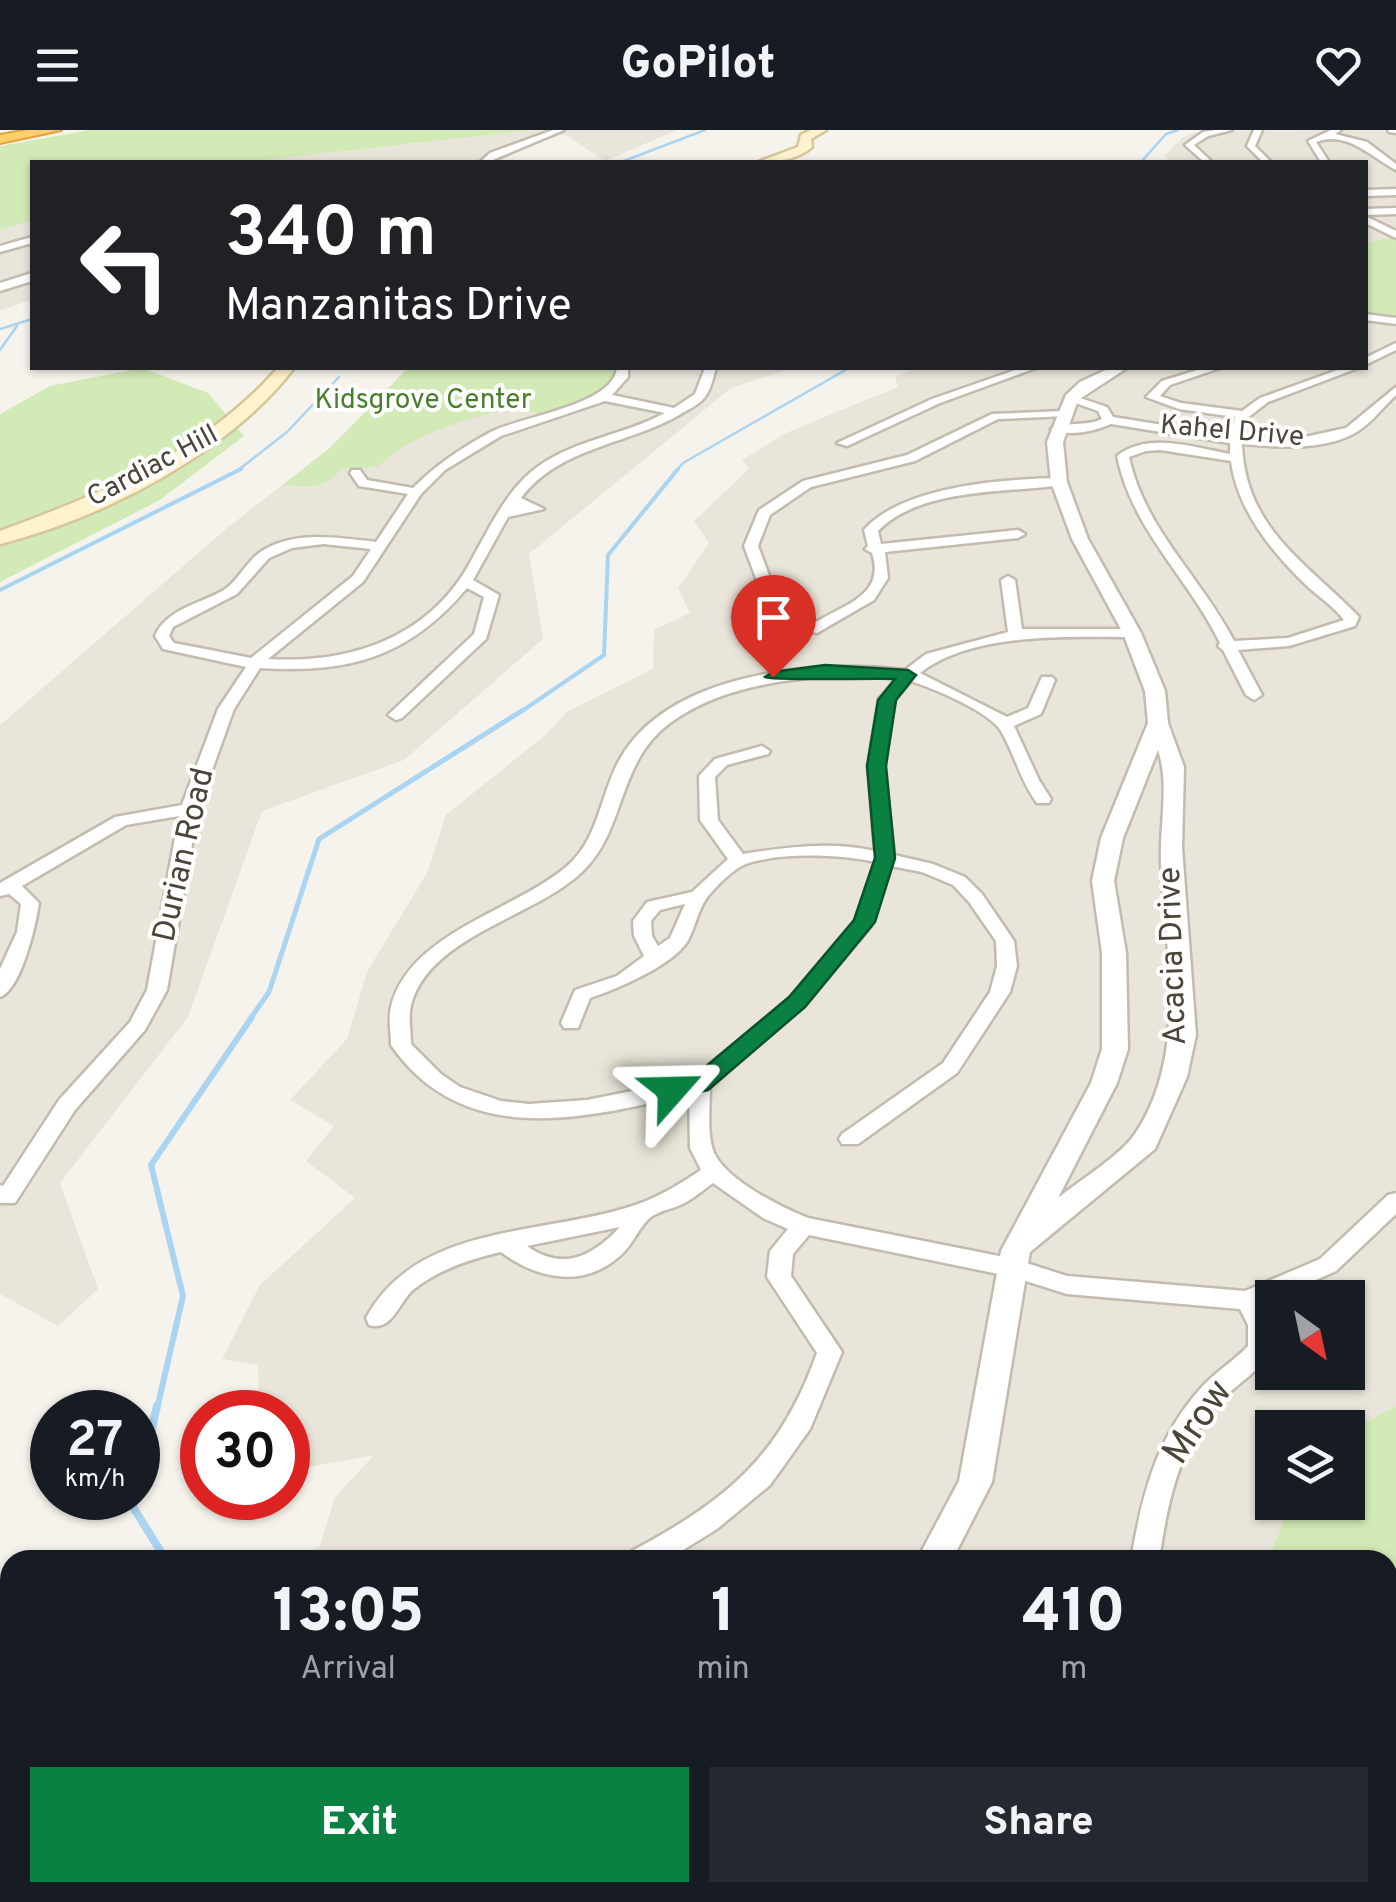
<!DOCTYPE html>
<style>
:root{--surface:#171b24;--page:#242831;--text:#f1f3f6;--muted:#9ea1a6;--accent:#0b8043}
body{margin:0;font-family:Overpass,sans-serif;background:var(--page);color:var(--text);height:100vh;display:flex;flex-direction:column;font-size:38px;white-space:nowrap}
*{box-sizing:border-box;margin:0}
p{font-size:32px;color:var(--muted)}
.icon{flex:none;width:55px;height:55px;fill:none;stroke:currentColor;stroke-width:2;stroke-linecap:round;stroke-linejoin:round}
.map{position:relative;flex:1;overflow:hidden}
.details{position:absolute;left:0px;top:1420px;width:1398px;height:352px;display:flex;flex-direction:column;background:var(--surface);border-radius:30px 30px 0 0;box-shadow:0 2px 8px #0004}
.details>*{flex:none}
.hud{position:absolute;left:30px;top:30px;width:1338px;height:210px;border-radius:0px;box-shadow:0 2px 8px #0004;background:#202124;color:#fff;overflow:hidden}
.needle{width:65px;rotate:147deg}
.controls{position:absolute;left:1255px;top:1150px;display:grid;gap:20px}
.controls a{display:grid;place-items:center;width:110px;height:110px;border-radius:0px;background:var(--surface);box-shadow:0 2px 8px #0004;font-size:50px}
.speed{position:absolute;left:30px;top:1260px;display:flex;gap:20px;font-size:50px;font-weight:700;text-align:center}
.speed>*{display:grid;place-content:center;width:130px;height:130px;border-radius:50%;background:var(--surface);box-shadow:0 2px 8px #0004;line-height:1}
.speed small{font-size:25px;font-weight:400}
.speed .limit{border:15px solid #d22;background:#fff;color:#111}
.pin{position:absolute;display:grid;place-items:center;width:85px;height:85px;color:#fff;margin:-102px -42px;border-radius:50% 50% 50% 0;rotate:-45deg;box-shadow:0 0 10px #0007}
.pin .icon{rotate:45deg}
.me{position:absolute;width:110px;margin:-55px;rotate:65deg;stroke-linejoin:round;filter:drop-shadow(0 0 8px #0008)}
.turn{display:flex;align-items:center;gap:35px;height:210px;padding:0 30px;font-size:45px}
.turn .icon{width:130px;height:130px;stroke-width:2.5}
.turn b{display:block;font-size:70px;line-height:85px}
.eta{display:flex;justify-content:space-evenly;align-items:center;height:170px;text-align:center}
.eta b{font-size:60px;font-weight:800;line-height:70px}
.button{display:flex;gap:20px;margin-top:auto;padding:20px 30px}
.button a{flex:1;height:115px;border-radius:0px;background:var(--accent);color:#fff;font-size:40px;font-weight:800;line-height:115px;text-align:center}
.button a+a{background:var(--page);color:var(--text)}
header{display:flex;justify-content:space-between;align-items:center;height:130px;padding:0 30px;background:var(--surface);font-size:45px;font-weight:800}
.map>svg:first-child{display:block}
.residential{fill:#eae5da;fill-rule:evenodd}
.green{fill:#d2eab5}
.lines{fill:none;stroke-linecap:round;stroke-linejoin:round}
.stream-far4{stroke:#a9d4f2;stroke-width:2.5}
.stream-far3{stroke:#a9d4f2;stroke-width:4}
.stream-far2{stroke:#a9d4f2;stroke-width:5}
.stream-far1{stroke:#a9d4f2;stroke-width:6}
.stream{stroke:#a9d4f2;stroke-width:8}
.minor-casing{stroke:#c2bbae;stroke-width:5}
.tertiary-casing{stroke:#c2bbae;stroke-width:5}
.secondary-casing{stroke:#d6c79b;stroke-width:5}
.motorway-casing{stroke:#e0a43c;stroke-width:4}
.minor{fill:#fff;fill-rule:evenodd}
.tertiary{fill:#fff;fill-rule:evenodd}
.secondary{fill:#fff3cd;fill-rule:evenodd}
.motorway{fill:#ffcf6e;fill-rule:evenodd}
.route{fill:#0b8043;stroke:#07532c;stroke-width:2.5}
.labels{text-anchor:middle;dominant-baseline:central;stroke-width:8;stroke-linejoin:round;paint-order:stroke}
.far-park-label{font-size:28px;fill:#4a7f2a;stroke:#fff}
.far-street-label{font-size:28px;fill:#4b4439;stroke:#fff}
.street-label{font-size:32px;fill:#4b4439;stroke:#fff}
.near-street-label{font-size:38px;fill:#4b4439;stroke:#fff}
</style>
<header><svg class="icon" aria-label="menu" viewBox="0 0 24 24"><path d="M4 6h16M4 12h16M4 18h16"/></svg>GoPilot<svg class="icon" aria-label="heart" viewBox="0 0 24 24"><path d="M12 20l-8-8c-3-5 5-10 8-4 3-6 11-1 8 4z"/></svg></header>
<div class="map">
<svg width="1396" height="1772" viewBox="0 0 1396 1772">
<rect width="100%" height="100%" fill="#f6f3ec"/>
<g class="residential">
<path d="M533 0H677L605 31 564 4 496 28 495 32H247Z"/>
<path d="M1396 0V1276L1348 1302V1298H1272V1372L1291 1373 1268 1430H293L320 1416 335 1367 374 1325 288 1341V1282H259L258 1235 222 1229 260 1155 355 1068 306 1031 334 996 290 970 347 909 367 842 427 743 446 685 543 607 568 581 653 539 654 500 690 483 678 458 709 413 694 391 749 339 742 330 786 303 898 257 895 247 915 238H1365V32H1170L1165 25 1183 7 1201 1ZM1272 1168H1348V1242H1272Z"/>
<path d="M32 91V170L0 180V99Z"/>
<path d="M408 238H793L731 258 529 424 543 509 404 630 262 681 188 887 60 1053 98 1159 58 1196 0 1164V595L227 398 330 318Z"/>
<path d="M359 1762 737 1763 732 1772H353Z"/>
<path d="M1081 1763H1220L1218 1767 1179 1772H1098Z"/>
</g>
<g class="green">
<path d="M90 0H533L247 32H32V91L0 99V16Z"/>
<path d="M1392 107 1396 108V187L1365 183V113Z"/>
<path d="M142 238 208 263 244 306 160 370 0 452V284L50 256Z"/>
<path d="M408 238H614L616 246 599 266 542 285C508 268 431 301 399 319 390 324 383 336 374 337 363 339 353 336 342 339 327 357 307 359 284 354L330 318Z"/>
<path d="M1396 1276V1772H1179L1218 1767 1220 1762H1388V1430H1268L1291 1373 1348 1372V1302Z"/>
<path d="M737 1763 1002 1762 1013 1769C1041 1759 1072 1758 1098 1772H732Z"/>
</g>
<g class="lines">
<g class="stream-far4">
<path d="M621 32 705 0"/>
<path d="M1141 32 1166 4 1178 0"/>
<path d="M0 199 32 189"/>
<path d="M0 220 17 196"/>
<path d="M237 341 287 302 339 247"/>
<path d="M676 341 683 333 849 238"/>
</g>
<g class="stream-far3">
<path d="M0 460 241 339"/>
<path d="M519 583 604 525 608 425 678 339"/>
</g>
<path class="stream-far2" d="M250 889 269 862 319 709 523 580"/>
<path class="stream-far1" d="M157 1279 183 1166 151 1035 252 887"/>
<g class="stream">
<path d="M138 1359 157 1276"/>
<path d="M135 1368 133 1377 166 1430"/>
<path d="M55 1772 80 1762"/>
</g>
<defs>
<g id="minor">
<path d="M553 0H564L488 32H480L490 23Z"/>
<path d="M1215 0H1232L1208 6 1194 15 1212 32H1204L1185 15 1203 2Z"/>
<path d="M1254 0H1262L1255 16 1271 32H1263L1247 16Z"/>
<path d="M1331 0H1341L1335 4 1367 12 1396 34V40C1371 27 1347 0 1316 12L1329 32H1321L1308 11Z"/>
<path d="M1388 0H1396V3L1389 2Z"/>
<path d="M1396 59V65L1365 66V60Z"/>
<path d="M1396 78V84L1365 85V79Z"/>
<path d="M1365 86 1396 101V108L1365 93Z"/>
<path d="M32 107V113L0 122V116Z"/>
<path d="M1365 184 1396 188V194L1365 190Z"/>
<path d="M1396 213V220L1365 235V228Z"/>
<path d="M617 238H628V247L612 265 674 278 695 264 705 238H716C713 248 711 259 705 267 699 275 687 280 679 285 627 315 559 317 521 368L544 379 508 387 473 450 499 465 486 509 402 588 396 590 388 585 474 504 484 467 467 458C409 527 349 544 260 538L234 579 198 679 167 860 145 900 75 980 15 1073H0V1055L3 1056 59 970 130 892 147 860 179 686 126 695 22 756 39 773C36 795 21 860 0 867V839L17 802 21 774 9 764 0 766V753L115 687 182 675 218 579 246 537 163 519 155 506C166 479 200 474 224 460 239 450 247 430 262 421 296 400 338 408 376 412L408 364 359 356 350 343 352 340H360L367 350 413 358C436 335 461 318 489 303 520 286 613 276 617 238ZM605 271 665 283C623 306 569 310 531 342 502 367 486 405 467 438 425 509 348 534 268 529L363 452 421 364 445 340 501 306ZM323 414 371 419 353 446 251 528 174 513 169 506 173 497 237 464 269 428 292 418Z"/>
<path d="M1021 238H1036L940 273 847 316 837 313 932 269Z"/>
<path d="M1204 238H1220L1170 255 1160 266 1181 273 1242 281 1260 268 1343 238H1358L1268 272 1246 289 1243 307 1296 309 1346 298 1396 257V265C1384 276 1374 290 1361 299 1329 322 1278 317 1242 314 1245 399 1307 433 1359 487L1355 496 1289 516 1238 520 1262 565 1254 570 1246 565 1223 520 1218 516 1220 513C1188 447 1132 400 1117 326 1148 301 1195 318 1230 324V313L1111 294C1093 302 1068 307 1051 299 1066 291 1086 297 1102 289L1098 281 1067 270V266L1071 265 1107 277 1113 287 1231 306 1235 287 1179 279 1146 267 1162 251ZM1160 320 1231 331C1237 379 1271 421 1304 453 1316 465 1335 477 1344 490L1288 508 1234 511C1201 447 1145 400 1129 327L1146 321Z"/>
<path d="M1063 281 1069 284 1067 286 998 289 915 331 811 357 770 385 758 416 770 448 763 452 756 448 744 416 759 380 803 351 907 325 992 284Z"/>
<path d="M1059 348 1065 352 1063 355C1007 363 921 357 878 401L881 414 1018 400 1025 404 1018 408 885 422 888 448 874 470 817 503 805 500C831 477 888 471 872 423L865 419 868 416 864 400C902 356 1004 349 1059 348Z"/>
<path d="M1008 446 1015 450 1022 499H1132L1139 503 1132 507C1068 507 972 502 920 543L1007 587 1028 578 1042 547H1052L1055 550 1041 584 1014 596 1039 650 1051 669 1049 673H1037C1020 650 1015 625 1001 601 989 581 934 559 911 551L895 570 884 636 894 725 933 734 965 747 982 764 1014 811 1017 836 1010 862 957 943 858 1014H842L839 1009 842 1004 943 933 990 862 997 836 996 811 969 772 953 755 922 742 891 736 871 796 804 876 710 956C710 976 707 1002 713 1020 723 1049 781 1077 808 1088L1014 1129 1067 1146 1245 1161 1320 1129 1388 1065 1396 1063V1084L1336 1141 1262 1174C1270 1187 1276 1202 1272 1218 1266 1237 1233 1257 1218 1273 1178 1319 1168 1371 1159 1430H1131C1142 1365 1156 1308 1201 1258 1215 1242 1234 1231 1248 1216V1195L1240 1179 1067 1164 1013 1147 809 1105 793 1124 791 1146 842 1222 810 1299 770 1355 717 1399 667 1430H628L632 1421C727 1370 780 1327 817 1223L767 1147 770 1121 788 1099 763 1088 713 1053C703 1060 692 1070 680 1075 672 1079 659 1081 651 1087 640 1095 633 1114 622 1124 585 1159 539 1150 501 1122 470 1129 440 1139 414 1159 399 1171 393 1202 369 1195L366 1188C416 1095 538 1105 626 1078 654 1070 677 1056 701 1040L690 1018 689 964C584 989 463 1019 391 915 391 903 388 889 391 877 409 803 514 781 566 737 599 710 600 664 620 629 669 542 817 529 905 540L926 524 1008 502 1001 450ZM837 545 897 548 879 569 868 636 875 721C830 711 788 717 743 724L718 690 715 647 727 635 768 624 770 621 762 616 715 629 699 646 700 690 728 729 692 762 647 772 633 791 634 806 644 826 617 846 575 860 561 893 564 898H578L590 868C619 858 671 836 687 812 695 799 697 782 706 769 713 759 734 738 746 734 780 722 840 724 875 732L855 791 790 868 692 949 587 970 529 974 501 971 460 957 441 944 411 914C411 901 408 888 411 875 429 806 535 787 582 742 627 699 616 633 670 593 718 558 779 550 837 545ZM685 774 670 808 658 816 652 806 651 791 660 780ZM620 1097C593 1126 563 1142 527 1116Z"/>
</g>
<g id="tertiary">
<path d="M32 143V151L0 161V153Z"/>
<path d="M1110 238H1127L1078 270 1063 312 1067 352 1088 409 1141 503 1165 561 1168 593 1184 637 1182 717 1196 905 1187 947 1155 1019 1030 1122 992 1352 952 1430H917L959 1351 1001 1121 1091 953 1102 919V823L1092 751 1101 708 1148 593 1145 561 1123 503 1072 409 1051 352 1047 312 1066 265 1080 252ZM1158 620C1170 655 1159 697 1161 734 1166 823 1188 925 1135 1004 1121 1025 1079 1051 1058 1068L1117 953 1128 919 1126 823 1114 751 1123 708Z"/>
<path d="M630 1762H671L667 1772H626Z"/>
</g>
<g id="secondary">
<path d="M811 0H826L811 9 812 17C799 29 775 33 758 32L798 17 801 5Z"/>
<path d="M278 238H294C229 323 103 388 0 414V401C103 363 204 322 278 238Z"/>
</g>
<path id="motorway" d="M28 0H61L0 13V5Z"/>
</defs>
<use href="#minor" class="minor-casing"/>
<use href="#tertiary" class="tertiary-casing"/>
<use href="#secondary" class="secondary-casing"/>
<use href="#motorway" class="motorway-casing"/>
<use href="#minor" class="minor"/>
<use href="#tertiary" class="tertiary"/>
<use href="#secondary" class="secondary"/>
<use href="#motorway" class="motorway"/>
</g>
<path class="route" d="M825 535 908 540 916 545 896 570 886 636 895 728 875 792 805 877 708 960 672 968 663 966 660 960 663 955 692 948 789 867 854 790 875 728 867 636 878 570 895 549C875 548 770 551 765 547L773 542Z"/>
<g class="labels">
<g class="far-park-label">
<text x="423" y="271">Kidsgrove Center</text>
</g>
<g class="far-street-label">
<text transform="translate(1232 302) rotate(5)">Kahel Drive</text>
<text transform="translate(153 337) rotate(-28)">Cardiac Hill</text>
</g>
<g class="street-label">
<text transform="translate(185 725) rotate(-77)">Durian Road</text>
<text transform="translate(1174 826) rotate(-92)">Acacia Drive</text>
</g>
<g class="near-street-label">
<text transform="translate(1199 1293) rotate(-56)">Mrow</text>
</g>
</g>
</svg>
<div class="controls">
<a><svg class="needle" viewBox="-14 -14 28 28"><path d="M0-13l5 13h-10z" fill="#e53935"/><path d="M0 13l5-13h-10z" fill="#9ea1a6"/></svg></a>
<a><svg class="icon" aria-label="layers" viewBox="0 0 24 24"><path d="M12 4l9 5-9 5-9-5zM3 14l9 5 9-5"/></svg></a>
</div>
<div class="speed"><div>27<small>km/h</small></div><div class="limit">30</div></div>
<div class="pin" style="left:773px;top:547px;background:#d93025"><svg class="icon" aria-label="arrive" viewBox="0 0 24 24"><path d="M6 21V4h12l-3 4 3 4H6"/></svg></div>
<svg class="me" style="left:672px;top:960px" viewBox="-20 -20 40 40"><path d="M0-17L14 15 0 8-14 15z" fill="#0b8043" stroke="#fff" stroke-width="4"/></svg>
<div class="hud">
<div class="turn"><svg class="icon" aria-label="left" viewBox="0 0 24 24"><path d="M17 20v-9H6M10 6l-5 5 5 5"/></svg><div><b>340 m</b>Manzanitas Drive</div></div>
</div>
<section class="details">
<div class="eta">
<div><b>13:05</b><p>Arrival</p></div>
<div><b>1</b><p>min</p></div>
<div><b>410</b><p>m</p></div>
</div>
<div class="button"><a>Exit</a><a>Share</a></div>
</section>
</div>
